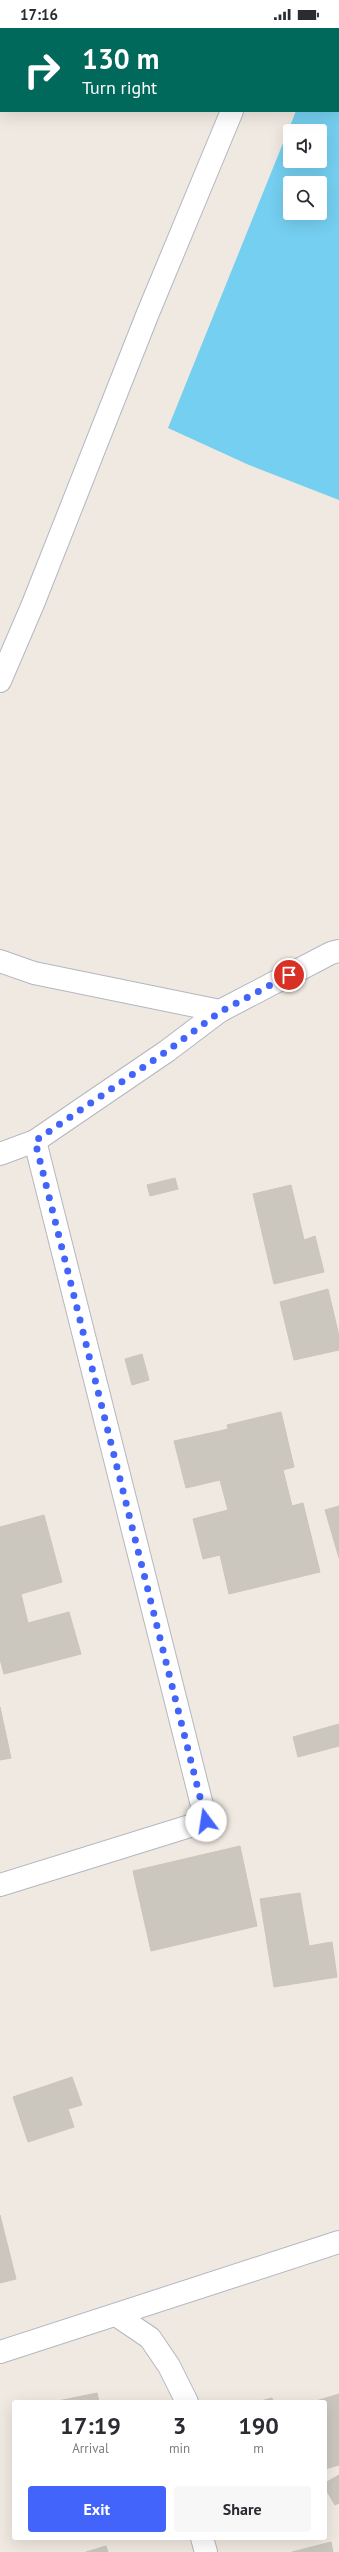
<!DOCTYPE html>
<style>
:root{--surface:#fff;--page:#f7f7f7;--text:#2b2b33;--muted:#7c7c81;--accent:#4264fb}
body{margin:0;font-family:"PT Sans",sans-serif;background:var(--page);color:var(--text);height:100vh;display:flex;flex-direction:column;font-size:15px;white-space:nowrap}
*{box-sizing:border-box;margin:0}
p{font-size:13px;color:var(--muted)}
.icon{flex:none;width:22px;height:22px;fill:none;stroke:currentColor;stroke-width:2;stroke-linecap:round;stroke-linejoin:round}
.map{position:relative;flex:1;overflow:hidden}
.side{position:absolute;left:12px;top:2372px;width:315px;height:140px;display:flex;flex-direction:column;background:var(--surface);border-radius:4px;box-shadow:0 4px 16px #0002}
.side>*{flex:none}
.banner{position:absolute;left:0px;top:0px;width:339px;height:84px;box-shadow:0 4px 16px #0002;background:#00695c;color:#fff;overflow:hidden}
.fabs{position:absolute;left:283px;top:96px;display:grid;gap:8px}
.fabs a{display:grid;place-items:center;width:44px;height:44px;border-radius:4px;background:var(--surface);box-shadow:0 4px 16px #0002;font-size:20px}
.pin{position:absolute;display:grid;place-items:center;width:34px;height:34px;color:#fff;margin:-17px;border:2px solid #fff;border-radius:50%;box-shadow:0 1px 4px #0007}
.me{position:absolute;width:44px;margin:-22px;rotate:346deg;stroke-linejoin:round;filter:drop-shadow(0 0 3px #0008)}
.turn{display:flex;align-items:center;gap:14px;height:84px;padding:0 16px;font-size:18px}
.turn .icon{width:52px;height:52px;stroke-width:2.5}
.turn b{display:block;font-size:28px;line-height:34px}
.eta{display:flex;justify-content:space-evenly;align-items:center;height:68px;text-align:center}
.eta b{font-size:24px;font-weight:700;line-height:28px}
.cta{display:flex;gap:8px;margin-top:auto;padding:8px 16px}
.cta a{flex:1;height:46px;border-radius:4px;background:var(--accent);color:#fff;font-size:16px;font-weight:700;line-height:46px;text-align:center}
.cta a+a{background:var(--page);color:var(--text)}
.status{display:flex;justify-content:space-between;align-items:center;height:28px;padding:0 20px;background:var(--surface);direction:ltr}
.status svg{height:11px;fill:currentColor}
.map>svg:first-child{display:block}
.water{fill:#75cff0;fill-rule:evenodd}
.building{fill:#cbc7bf;stroke:#cbc5ba}
.lines{fill:none;stroke-linecap:round;stroke-linejoin:round}
.street-casing{stroke:#b4b7c1;stroke-width:24}
.street{stroke:#fff;stroke-width:22}
.route{stroke:#4264fb;stroke-width:7;stroke-dasharray:0 12.6}
</style>
<div class="status"><b>17:16</b><svg viewBox="0 0 49 12"><path d="M0 12V9h3v3zM5 12V6h3v6zM10 12V3h3v9zM15 12V0h3v12zM26 1h20v11H26zM47 4h2v5h-2z"/></svg></div>
<div class="map">
<svg width="339" height="2524" viewBox="0 0 339 2524">
<rect width="100%" height="100%" fill="#efe9e1"/>
<path class="water" d="M330 0H339V472L249 437 168 400 296 83H338V1ZM290 103H320V133H290ZM290 155H320V185H290Z"/>
<g class="building">
<path d="M175 1150 178 1161 150 1168 147 1157Z"/>
<path d="M291 1157 304 1212 315 1208 324 1244 274 1256 253 1166Z"/>
<path d="M328 1261 339 1308V1322L294 1332 280 1274Z"/>
<path d="M142 1326 149 1352 132 1357 125 1331Z"/>
<path d="M281 1384 294 1439 283 1442 292 1478 303 1475 320 1544 229 1566 220 1527 203 1531 193 1491 228 1482 220 1452 186 1460 174 1413 215 1404 228 1401 227 1397Z"/>
<path d="M339 1478V1530L325 1482Z"/>
<path d="M44 1487 62 1554 21 1566 28 1595 69 1584 81 1626 4 1646 0 1631V1499Z"/>
<path d="M0 1679 11 1730 0 1732Z"/>
<path d="M339 1696V1718L298 1729 293 1709Z"/>
<path d="M240 1818 257 1898 151 1923 133 1843Z"/>
<path d="M300 1865 309 1918 332 1914 337 1949 274 1959 260 1871Z"/>
<path d="M72 2049 82 2077 68 2081 74 2099 28 2114 13 2069Z"/>
<path d="M0 2187 16 2251 0 2255Z"/>
<path d="M97 2365 99 2374H53Z"/>
<path d="M339 2366V2437L325 2441V2374L316 2373Z"/>
<path d="M272 2370 273 2374H257Z"/>
<path d="M339 2447V2475L335 2477 325 2460V2455Z"/>
<path d="M331 2514 333 2524H292Z"/>
<path d="M106 2518 108 2524H86Z"/>
</g>
<g class="lines">
<defs>
<g id="street">
<path d="M266 1V0"/>
<path d="M0 653 33 576 148 285 232 83"/>
<path d="M0 933 34 945 220 983"/>
<path d="M0 1126 35 1113 167 1023 220 983 331 925 339 923"/>
<path d="M0 1857 206 1793 35 1113"/>
<path d="M116 2287 150 2310 169 2338 187 2374"/>
<path d="M0 2324 339 2214"/>
<path d="M202 2510 206 2524"/>
</g>
</defs>
<use href="#street" class="street-casing"/>
<use href="#street" class="street"/>
</g>
<g class="lines">
<path class="route" d="M206 1793 35 1113 167 1023 220 984 289 947"/>
</g>
</svg>
<div class="fabs">
<a><svg class="icon" aria-label="sound" viewBox="0 0 24 24"><path d="M4 9h4l5-4v14l-5-4H4zM17 9q2 3 0 6"/></svg></a>
<a><svg class="icon" aria-label="search" viewBox="0 0 24 24"><circle cx="10" cy="10" r="6"/><path d="M15 15l6 6"/></svg></a>
</div>
<div class="pin" style="left:289px;top:947px;background:#d93025"><svg class="icon" aria-label="arrive" viewBox="0 0 24 24"><path d="M6 21V4h12l-3 4 3 4H6"/></svg></div>
<svg class="me" style="left:206px;top:1793px" viewBox="-20 -20 40 40"><circle r="19" fill="#fff"/><path d="M0-13L10 11 0 6-10 11z" fill="#4264fb"/></svg>
<div class="banner">
<div class="turn"><svg class="icon" aria-label="right" viewBox="0 0 24 24"><path d="M7 20v-9h11M14 6l5 5-5 5"/></svg><div><b>130 m</b>Turn right</div></div>
</div>
<section class="side">
<div class="eta">
<div><b>17:19</b><p>Arrival</p></div>
<div><b>3</b><p>min</p></div>
<div><b>190</b><p>m</p></div>
</div>
<div class="cta"><a>Exit</a><a>Share</a></div>
</section>
</div>
